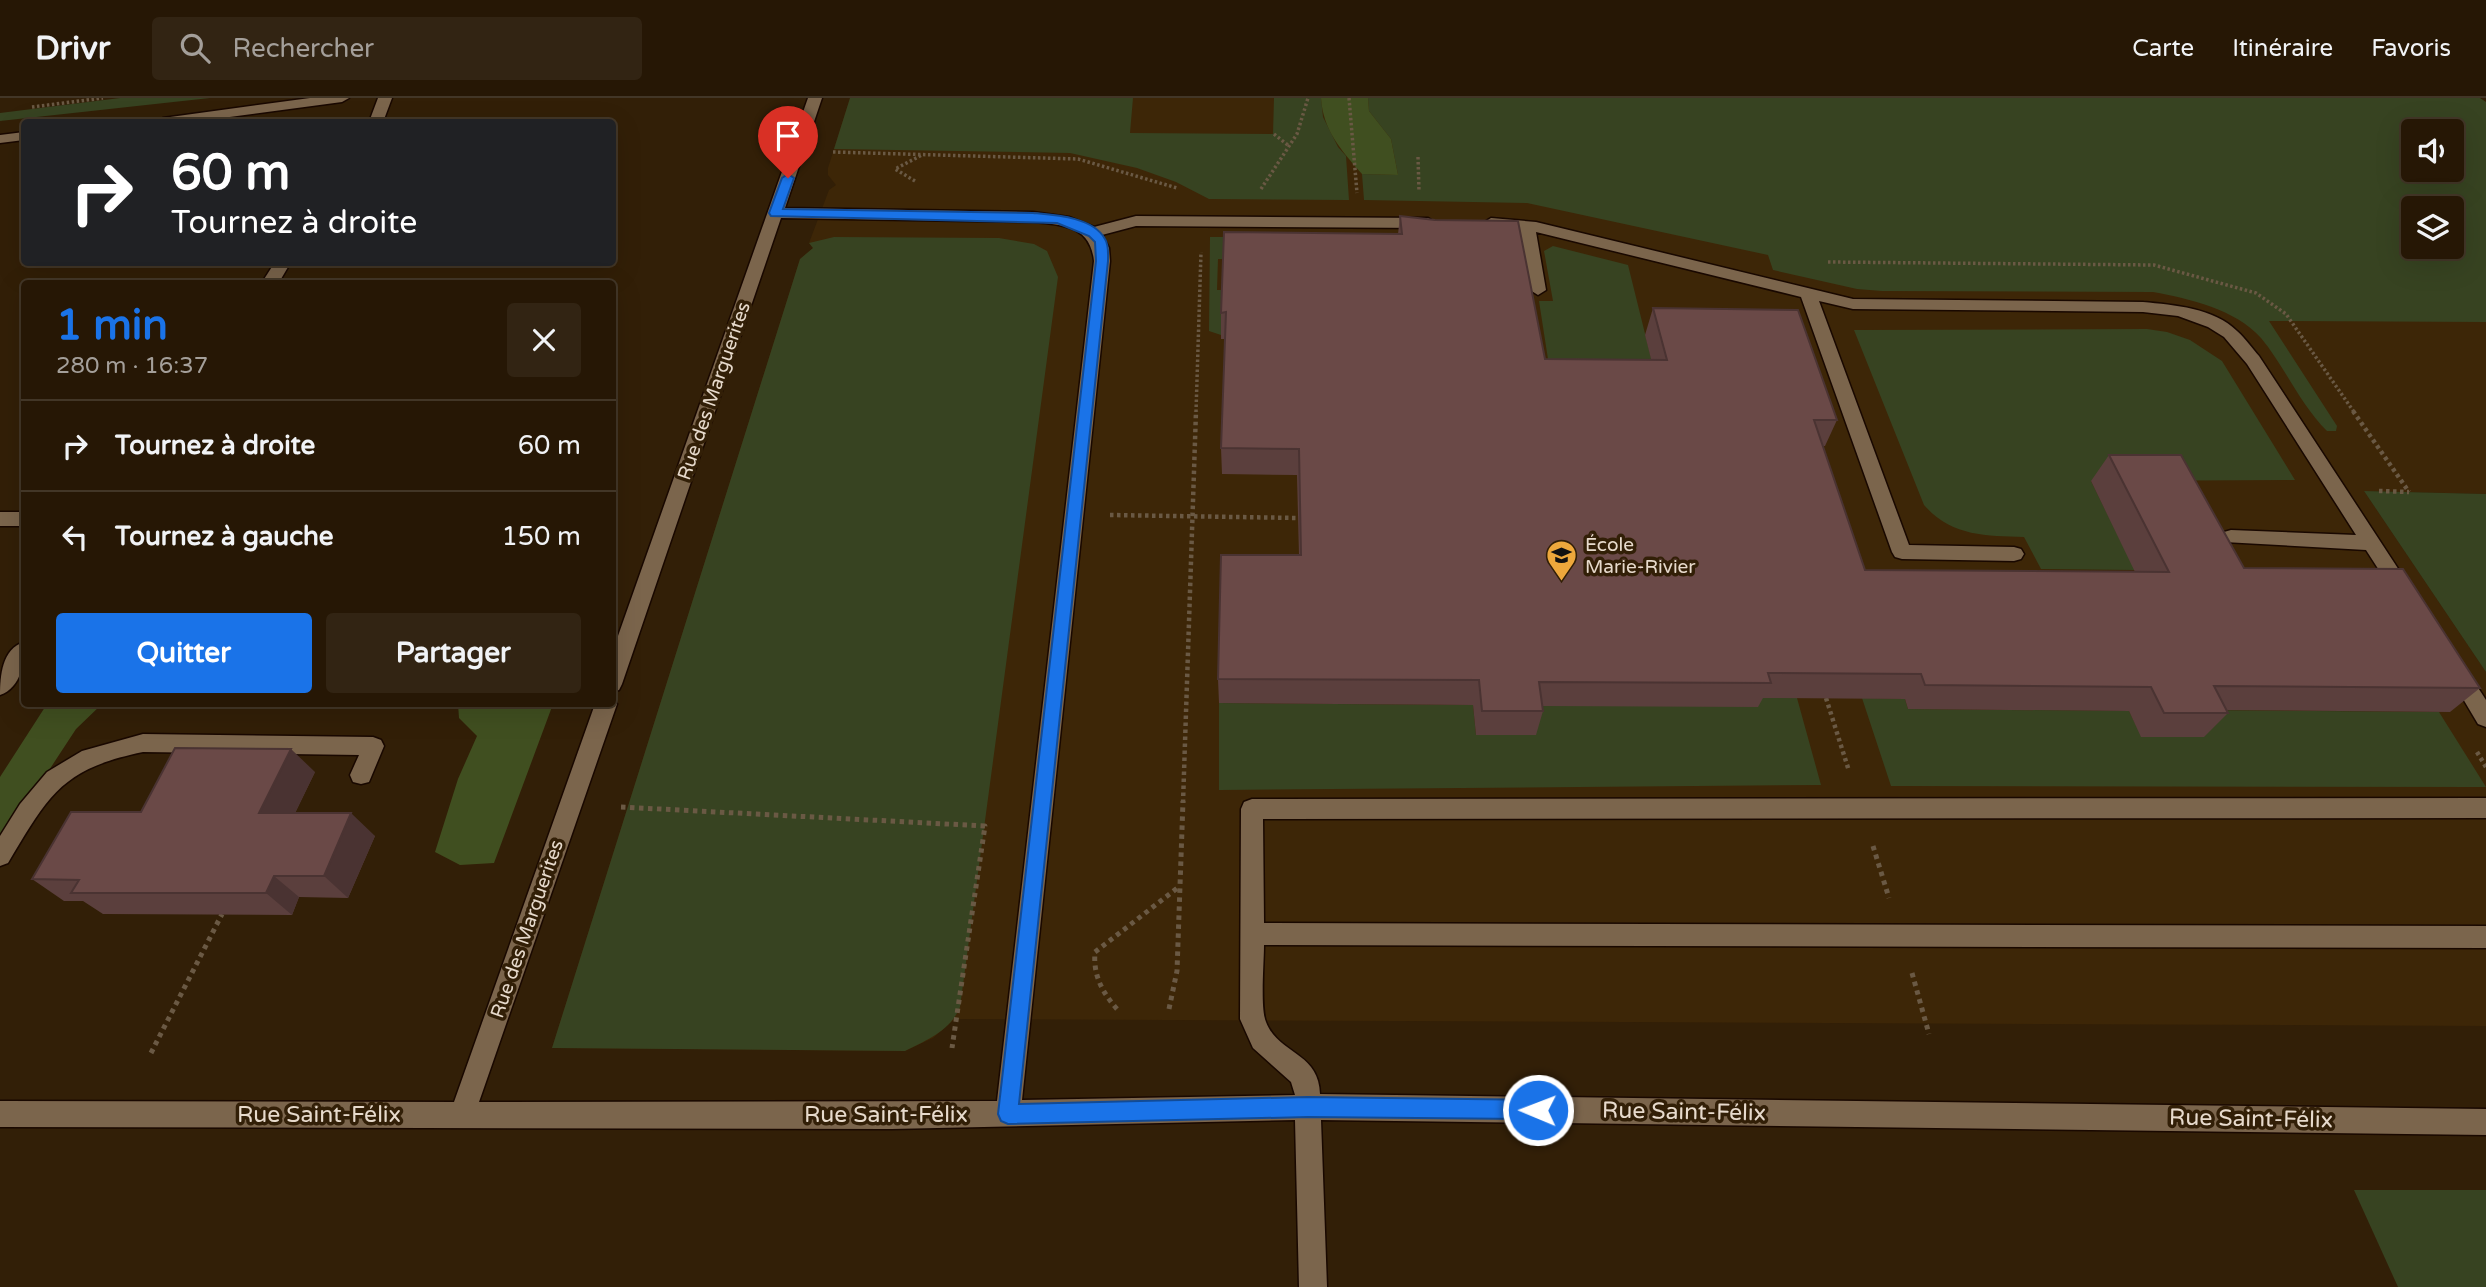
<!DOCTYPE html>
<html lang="fr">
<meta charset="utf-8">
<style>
:root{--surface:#261705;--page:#322413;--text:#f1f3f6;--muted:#a49f9a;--line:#423627;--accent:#1a73e8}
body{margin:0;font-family:"Varela Round",sans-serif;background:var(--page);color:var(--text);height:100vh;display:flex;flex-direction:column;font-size:26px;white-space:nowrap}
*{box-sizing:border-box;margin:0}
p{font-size:23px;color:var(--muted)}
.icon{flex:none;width:38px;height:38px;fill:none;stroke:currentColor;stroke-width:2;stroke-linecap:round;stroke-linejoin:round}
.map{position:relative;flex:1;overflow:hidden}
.sheet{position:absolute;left:21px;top:182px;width:595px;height:427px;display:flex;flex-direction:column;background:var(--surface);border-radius:7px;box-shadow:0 7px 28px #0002,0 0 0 2px var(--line)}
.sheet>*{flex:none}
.guide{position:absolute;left:21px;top:21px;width:595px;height:147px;border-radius:7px;box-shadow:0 7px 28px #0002,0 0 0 2px var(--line);background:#202124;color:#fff;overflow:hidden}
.controls{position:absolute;left:2401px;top:21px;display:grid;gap:14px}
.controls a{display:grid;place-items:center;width:63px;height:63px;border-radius:7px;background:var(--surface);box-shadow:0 7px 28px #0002,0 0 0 2px var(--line);font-size:35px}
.pin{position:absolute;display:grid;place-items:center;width:60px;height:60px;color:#fff;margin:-72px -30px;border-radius:50% 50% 50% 0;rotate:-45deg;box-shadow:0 0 7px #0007}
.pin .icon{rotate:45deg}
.me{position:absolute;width:77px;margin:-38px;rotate:271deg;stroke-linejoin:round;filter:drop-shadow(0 0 5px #0008)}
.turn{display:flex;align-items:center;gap:24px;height:147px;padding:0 35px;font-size:32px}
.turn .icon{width:91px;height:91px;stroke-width:2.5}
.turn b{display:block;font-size:49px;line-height:60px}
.round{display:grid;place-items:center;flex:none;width:74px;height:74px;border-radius:7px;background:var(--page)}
.summary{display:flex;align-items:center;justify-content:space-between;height:119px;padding:0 35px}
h1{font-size:42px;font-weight:700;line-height:52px;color:var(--accent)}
.button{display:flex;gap:14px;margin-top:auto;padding:14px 35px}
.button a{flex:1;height:80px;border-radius:7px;background:var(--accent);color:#fff;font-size:28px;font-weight:700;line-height:80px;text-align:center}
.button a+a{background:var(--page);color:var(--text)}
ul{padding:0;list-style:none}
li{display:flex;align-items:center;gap:21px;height:91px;padding:0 35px;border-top:2px solid var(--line)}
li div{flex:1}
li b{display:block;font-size:26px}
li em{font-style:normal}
header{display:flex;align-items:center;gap:42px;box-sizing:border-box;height:98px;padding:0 35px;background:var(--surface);border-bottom:2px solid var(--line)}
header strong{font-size:33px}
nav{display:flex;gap:38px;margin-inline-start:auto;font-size:24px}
.search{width:490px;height:63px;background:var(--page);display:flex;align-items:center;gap:18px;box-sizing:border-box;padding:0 24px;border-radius:7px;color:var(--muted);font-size:26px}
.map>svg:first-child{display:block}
.built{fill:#3d2607;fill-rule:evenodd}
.green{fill:#374321;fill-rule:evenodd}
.forest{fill:#404f20}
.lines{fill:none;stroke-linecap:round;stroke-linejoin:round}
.minor-casing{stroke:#190800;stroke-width:3}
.path-far2{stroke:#6a5944;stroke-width:3.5;stroke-dasharray:2.5 2.5;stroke-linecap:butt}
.path-far1{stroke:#6a5944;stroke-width:4.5;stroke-dasharray:3.5 3.5;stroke-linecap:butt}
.path{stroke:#6a5944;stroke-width:5;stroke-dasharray:4.5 4.5;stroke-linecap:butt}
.minor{fill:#7b654c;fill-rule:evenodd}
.wall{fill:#5b3f3d}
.shaded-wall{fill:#4a3332}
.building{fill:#6a4947;stroke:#4a3332;stroke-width:2}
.route{fill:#1a73e8;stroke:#114b97;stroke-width:2}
.labels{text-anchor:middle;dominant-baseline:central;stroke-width:7;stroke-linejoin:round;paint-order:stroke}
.street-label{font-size:19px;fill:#e7dacc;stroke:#321f07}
.poi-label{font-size:19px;fill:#e7dacc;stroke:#321f07;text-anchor:start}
.near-street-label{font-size:23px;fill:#e7dacc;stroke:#321f07}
</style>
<header>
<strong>Drivr</strong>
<div class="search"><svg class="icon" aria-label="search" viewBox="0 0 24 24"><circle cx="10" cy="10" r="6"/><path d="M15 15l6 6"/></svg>Rechercher</div>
<nav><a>Carte</a><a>Itinéraire</a><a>Favoris</a></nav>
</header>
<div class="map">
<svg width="2486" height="1189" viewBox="0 0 2486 1189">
<rect width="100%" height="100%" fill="#321f07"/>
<path class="built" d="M850 0H2480L2486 4V396L2364 393 2486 574V928L955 921 933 940 905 953 552 950 800 161 813 150 809 145 829 92 836 87 828 77V70ZM2413 33H2452V72H2413ZM2413 110H2452V149H2413Z"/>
<g class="green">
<path d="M120 0H210L0 23V15Z"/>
<path d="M850 0H1133L1130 35 1273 36 1274 0H1321L1323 19 1338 49 1346 58 1349 102 1209 101 1176 84 1137 70 1070 55 834 51Z"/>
<path d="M1368 0H2480L2486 4V224L2269 223 2337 328 2336 333H2327C2300 306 2285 269 2261 240 2235 211 2190 201 2153 194L1882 193 1857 191 1773 172 1768 157 1527 105 1364 102 1362 76 1398 77 1391 41 1369 13ZM2413 33H2452V72H2413ZM2413 110H2452V149H2413Z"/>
<path d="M834 139 999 140 1034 146 1047 153 1058 179 960 909C950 933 927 942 905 953L552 950 800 161 813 150 809 145Z"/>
<path d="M1210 139H1357L1274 162 1218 161 1217 192H1224L1221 237 1209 233Z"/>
<path d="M1553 148 1628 167 1658 288 1552 287 1539 203H1553L1544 153Z"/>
<path d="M2147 231 2167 234 2190 242 2222 263 2295 382 2091 383 2135 472 2041 471 2024 439C1985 438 1951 438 1924 407L1854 232Z"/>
<path d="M2364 393 2486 396V574Z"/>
<path d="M1756 600H1797L1821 687 1219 692V605L1473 607 1476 637 1532 608Z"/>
<path d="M1862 600 1905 601 1908 611 2129 613 2142 639 2191 612 2439 614 2486 689 1891 688Z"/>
<path d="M2354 1092H2486V1189H2398Z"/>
</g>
<g class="forest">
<path d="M1321 0H1368L1369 13 1391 41 1398 77 1362 76C1341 52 1323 32 1321 0Z"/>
<path d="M47 606H102L76 631 0 747V679Z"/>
<path d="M458 606H553L494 765 460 767 435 754 458 681 477 638 459 620Z"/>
</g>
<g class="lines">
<defs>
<g id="minor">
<path d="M310 0H349L342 4 192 24H156L163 20Z"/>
<path d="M378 0H392L383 24H369Z"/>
<path d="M808 0H822L785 110 1033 114 1069 119 1094 129 1136 118 1428 120 1436 125 1428 130 1136 128 1102 137 1109 150 1110 163 1022 1002 1295 997 1291 984 1253 950 1240 921 1241 711 1244 704 1252 701 2486 700V720L1263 721 1264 825 2486 828V850L1264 847C1264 865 1260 910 1266 924 1278 956 1319 954 1320 996L2486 1011V1037L1321 1022 1327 1189H1299L1295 1022 891 1031 0 1029V1003L454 1004 595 606H612V600L617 606 479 1004 997 1003 1094 163C1090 127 1063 127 1033 124L781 120 622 586 619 592 612 594V555Z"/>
<path d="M24 34V42L0 45V37Z"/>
<path d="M1491 120 1536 124 1853 201 2143 204C2174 207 2214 210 2237 233 2245 240 2252 250 2259 258L2414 495 2411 500 2404 503 2397 500 2366 452 2224 444 2221 439 2224 434 2231 432 2356 437 2247 266 2224 239 2208 229 2178 218 2143 214 1853 211 1819 203 1909 447 2014 449 2021 451 2024 456 2021 461 2014 463 1902 461 1895 459 1892 454 1801 199 1536 134 1546 192 1538 197 1530 192 1520 132 1485 128 1483 125Z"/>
<path d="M275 164H291L278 186H261Z"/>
<rect x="0" y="414" width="24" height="14"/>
<path d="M24 544C26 562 21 590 0 597 0 578 2 551 24 544Z"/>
<path d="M2457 566 2464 568 2486 602V629L2478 626 2447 574 2450 568Z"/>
<path d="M143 636 373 639 381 642 384 648 369 684 361 686 353 684 350 677 359 657 143 654C61 671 49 697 8 765L0 768V738L20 706 47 674 82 653Z"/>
</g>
</defs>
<use href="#minor" class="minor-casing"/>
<g class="path-far2">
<path d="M1349 0 1357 95"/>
<path d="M32 9 103 0"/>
<path d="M1274 36 1289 48"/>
<path d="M833 54 1078 61 1177 90"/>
<path d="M1418 59 1419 93"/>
<path d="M915 83 895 71 922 57"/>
<path d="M1261 91 1297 36 1308 0"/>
<path d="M1828 164 2154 167 2256 195 2286 216 2354 314"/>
<path d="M1196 314 1201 154"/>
</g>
<g class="path-far1">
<path d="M2353 313 2409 394"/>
<path d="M2379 393 2409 394"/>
<path d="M1110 417 1298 420"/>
<path d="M1826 600 1849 673"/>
<path d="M2477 654 2486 669"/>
<path d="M1183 705 1196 313"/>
</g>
<g class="path">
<path d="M621 709 985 728 952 950"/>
<path d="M1873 748 1889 800"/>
<path d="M1912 875 1929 936"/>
<path d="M1117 911C1102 894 1093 877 1095 854L1180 788"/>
<path d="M1169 911 1177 873 1183 703"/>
<path d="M151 955 222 816"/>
</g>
<use href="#minor" class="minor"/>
</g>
<g class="wall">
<path d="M1400 118 1545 261H1651L1645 237 1653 210 1837 322 1825 348H1823L1865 472 2135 474 2091 383 2109 357 2244 470 2480 590 2450 614 2227 612 2228 615 2204 639H2141L2129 613 1908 611 1905 601 1763 600 1758 609 1543 608V613L1536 637H1476L1473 607 1219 605 1218 581 1299 457 1297 377 1222 376 1221 350 1225 241H1221V215L1398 136Z"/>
<path d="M315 674 295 715 375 738 348 800 299 799 292 817 103 816 83 803H64L32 781Z"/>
</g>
<g class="shaded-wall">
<path d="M291 651 315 674 284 738 259 715Z"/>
<path d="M351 715 375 738 348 800 324 778Z"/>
<path d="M274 778 299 799 292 817 266 795Z"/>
</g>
<g class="building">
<path d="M1400 118 1435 122 1518 123 1545 261 1667 262 1653 210 1798 212 1837 322H1814L1865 472 2169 474 2109 357H2181L2244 470 2403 471 2480 590 2214 588 2228 615H2164L2151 589 1925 587 1921 576 1768 575 1771 585 1539 584 1543 613H1482L1479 582 1218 581 1221 457H1301L1299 351 1221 350 1226 214 1221 215 1224 134 1402 136Z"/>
<path d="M175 650 291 651 259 715H351L324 778H274L266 795H71L79 782 32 781 71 714H141Z"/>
</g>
<path class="route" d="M788 76 794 80 783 111 1033 115C1055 117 1093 119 1105 141 1109 147 1108 157 1108 163L1019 1006 1308 999 1538 1002 1544 1005 1547 1012 1544 1019 1538 1021 1308 1019 1008 1026 1001 1023 998 1016 1096 163 1095 144 1089 138 1057 125 771 118 769 115 782 80Z"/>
<defs>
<symbol id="school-pin" viewBox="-11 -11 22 30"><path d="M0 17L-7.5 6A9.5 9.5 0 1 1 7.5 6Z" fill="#eea83c" stroke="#321f07"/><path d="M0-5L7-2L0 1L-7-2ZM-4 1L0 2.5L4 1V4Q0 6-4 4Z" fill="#111"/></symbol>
</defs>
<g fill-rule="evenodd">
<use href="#school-pin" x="1544" y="440" width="35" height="47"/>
</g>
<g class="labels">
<g class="street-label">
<text transform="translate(714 293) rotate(-71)">Rue des Marguerites</text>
<text transform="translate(527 831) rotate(-71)">Rue des Marguerites</text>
</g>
<g class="poi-label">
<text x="1585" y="447">École<tspan x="1585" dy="22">Marie-Rivier</tspan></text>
</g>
<g class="near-street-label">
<text transform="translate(1684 1014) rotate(1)">Rue Saint-Félix</text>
<text x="319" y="1017">Rue Saint-Félix</text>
<text x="886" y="1017">Rue Saint-Félix</text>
<text transform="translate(2251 1021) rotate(1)">Rue Saint-Félix</text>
</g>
</g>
</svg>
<div class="controls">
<a><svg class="icon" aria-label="sound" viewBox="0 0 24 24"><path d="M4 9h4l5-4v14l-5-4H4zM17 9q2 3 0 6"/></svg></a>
<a><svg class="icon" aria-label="layers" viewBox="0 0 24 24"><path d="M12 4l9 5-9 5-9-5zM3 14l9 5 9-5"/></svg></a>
</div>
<div class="pin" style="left:788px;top:80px;background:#d93025"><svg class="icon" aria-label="arrive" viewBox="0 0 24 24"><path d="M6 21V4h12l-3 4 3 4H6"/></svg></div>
<svg class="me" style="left:1538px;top:1012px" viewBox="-20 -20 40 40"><circle r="17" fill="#1a73e8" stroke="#fff" stroke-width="3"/><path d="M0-11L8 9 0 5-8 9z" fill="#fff"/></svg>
<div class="guide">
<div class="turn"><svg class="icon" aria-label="right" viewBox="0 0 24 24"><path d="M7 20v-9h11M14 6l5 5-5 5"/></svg><div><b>60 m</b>Tournez à droite</div></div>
</div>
<section class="sheet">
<div class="summary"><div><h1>1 min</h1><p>280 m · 16:37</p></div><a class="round"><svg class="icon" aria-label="close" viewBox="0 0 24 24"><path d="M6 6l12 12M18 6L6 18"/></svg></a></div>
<ul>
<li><svg class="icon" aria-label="right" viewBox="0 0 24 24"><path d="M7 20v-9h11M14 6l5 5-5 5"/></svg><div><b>Tournez à droite</b></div><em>60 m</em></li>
<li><svg class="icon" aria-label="left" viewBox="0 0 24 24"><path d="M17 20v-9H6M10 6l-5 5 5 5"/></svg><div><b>Tournez à gauche</b></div><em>150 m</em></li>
</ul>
<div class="button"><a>Quitter</a><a>Partager</a></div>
</section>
</div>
